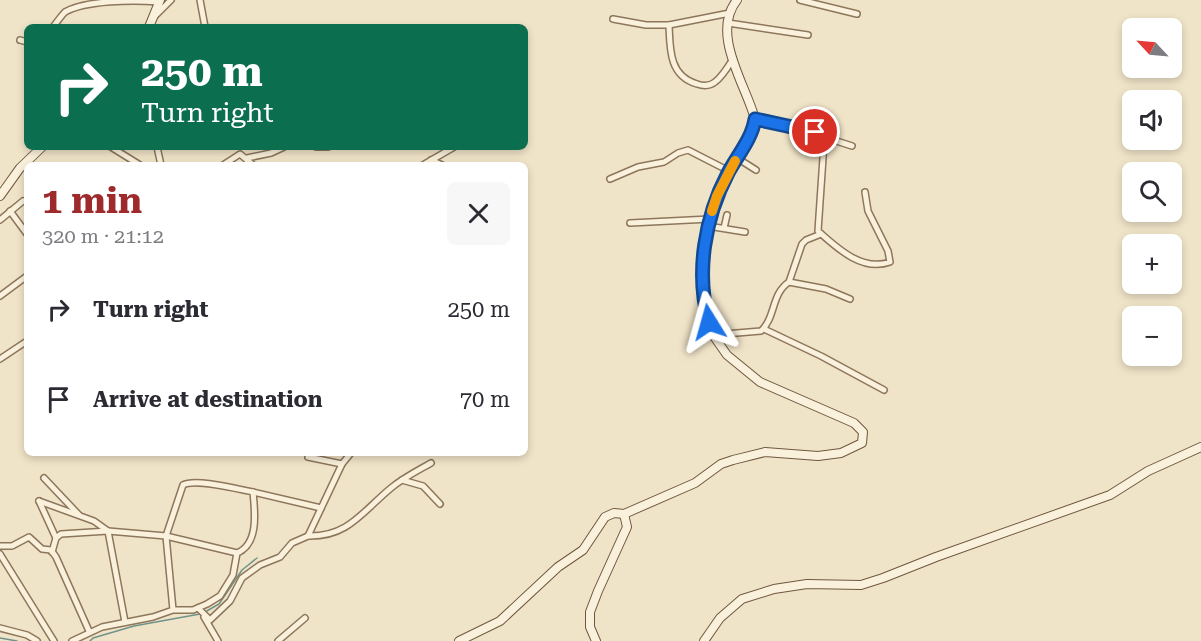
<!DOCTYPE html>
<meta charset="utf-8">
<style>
:root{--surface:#fff;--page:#f7f7f7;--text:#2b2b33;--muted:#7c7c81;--accent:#9e2a2b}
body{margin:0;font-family:"Roboto Serif",serif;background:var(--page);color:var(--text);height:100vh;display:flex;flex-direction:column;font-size:22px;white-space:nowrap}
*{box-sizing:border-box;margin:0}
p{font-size:20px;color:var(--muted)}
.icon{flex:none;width:33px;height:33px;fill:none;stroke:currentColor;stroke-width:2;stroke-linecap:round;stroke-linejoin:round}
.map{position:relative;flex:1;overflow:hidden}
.side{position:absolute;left:24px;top:162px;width:504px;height:294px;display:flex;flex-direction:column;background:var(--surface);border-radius:9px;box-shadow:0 3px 9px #0003}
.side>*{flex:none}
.hud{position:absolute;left:24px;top:24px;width:504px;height:126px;border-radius:9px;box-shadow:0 3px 9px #0003;background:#0b6e4f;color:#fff;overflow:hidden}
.needle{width:39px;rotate:296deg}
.tools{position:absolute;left:1122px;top:18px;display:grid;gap:12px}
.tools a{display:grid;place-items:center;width:60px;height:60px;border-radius:9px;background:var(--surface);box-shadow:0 3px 9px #0003;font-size:30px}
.pin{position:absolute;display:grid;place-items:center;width:51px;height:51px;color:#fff;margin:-26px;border:3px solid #fff;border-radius:50%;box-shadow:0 2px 6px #0007}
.me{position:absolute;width:66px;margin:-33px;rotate:352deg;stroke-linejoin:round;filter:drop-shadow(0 0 4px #0008)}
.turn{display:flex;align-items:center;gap:21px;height:126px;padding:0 18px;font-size:27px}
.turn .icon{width:78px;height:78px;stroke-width:2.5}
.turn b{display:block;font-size:42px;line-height:51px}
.round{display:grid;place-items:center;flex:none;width:63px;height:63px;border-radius:9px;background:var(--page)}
.overview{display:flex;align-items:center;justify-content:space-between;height:102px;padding:0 18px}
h1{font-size:36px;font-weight:700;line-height:45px;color:var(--accent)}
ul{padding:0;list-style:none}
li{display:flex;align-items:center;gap:18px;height:90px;padding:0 18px}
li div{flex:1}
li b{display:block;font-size:22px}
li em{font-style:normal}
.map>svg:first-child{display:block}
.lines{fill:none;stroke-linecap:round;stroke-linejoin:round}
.stream{stroke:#6f938a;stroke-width:1.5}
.street-casing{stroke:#8d765c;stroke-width:8}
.secondary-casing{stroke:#6f573f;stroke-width:10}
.street{stroke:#faf1dc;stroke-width:5}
.secondary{stroke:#faf1dc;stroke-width:8}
.route-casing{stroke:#114b97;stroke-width:15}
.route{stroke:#1a73e8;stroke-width:10}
.slow{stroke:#f59e0b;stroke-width:10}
</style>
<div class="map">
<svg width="1201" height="641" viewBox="0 0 1201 641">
<rect width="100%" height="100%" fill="#f0e4c8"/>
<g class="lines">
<g class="stream">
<path d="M205 612 219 604 242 570 257 558"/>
<path d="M0 638 17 641"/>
<path d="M90 641 93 638 134 626 200 614"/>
</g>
<defs>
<g id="street">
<path d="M200 0 205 27"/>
<path d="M800 0 857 14"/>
<path d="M155 16 171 0"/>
<path d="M613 19 646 25H669L730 13"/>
<path d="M728 23 808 35"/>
<path d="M669 25C670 49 669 76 697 84 703 86 710 86 715 82 722 77 728 67 733 59"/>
<path d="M53 27C57 22 61 16 65 12 86 0 134 0 159 2"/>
<path d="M20 40 27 42"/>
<path d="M755 119 815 133 821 136 824 143 818 231C837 248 862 272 890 262L888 251 868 211 865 192"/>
<path d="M821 136 852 146"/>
<path d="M111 147 140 165"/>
<path d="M157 147 161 165"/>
<path d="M316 147H328"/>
<path d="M247 158 271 153 284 147"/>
<path d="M737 158 756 170"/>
<path d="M431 160 442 165"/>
<path d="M223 165 240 154 253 165"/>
<path d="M423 165 454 147"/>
<path d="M610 179 638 167 664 162 678 153 688 150 729 171"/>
<path d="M10 211 27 234"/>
<path d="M0 220 23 201"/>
<path d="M630 223 710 219"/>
<path d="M708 226 745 232"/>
<path d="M724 228 727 215"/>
<path d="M789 282 802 244 806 240 821 234"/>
<path d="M0 296 27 276"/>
<path d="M764 329 821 356 884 390"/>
<path d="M713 335 761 331C776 317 771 294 789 282L826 289 850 299"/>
<path d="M0 359 27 341"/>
<path d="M309 453 308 457 342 464"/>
<path d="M44 478 79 515"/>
<path d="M402 480 423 486 440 504"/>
<path d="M253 492 321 508"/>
<path d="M39 501 94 521 108 531 125 622"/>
<path d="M39 501 56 538"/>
<path d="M308 536C348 537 362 512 391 488 403 478 417 471 431 463"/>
<path d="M0 546H12L29 537 42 549 51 550 56 557 89 631"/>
<path d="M52 552 56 538 61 534 108 531 166 536 237 553"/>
<path d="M0 554 54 641"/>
<path d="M198 608 210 620 230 601 242 578 260 565 280 557 292 543 308 536 342 464 351 453"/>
<path d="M204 617 218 641"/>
<path d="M0 628 27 635 37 641"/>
<path d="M72 641 102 627 153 617 173 610H193L207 604 220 596 233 575 237 553C259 544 255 512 253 492 237 489 195 478 183 485L166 536 173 610"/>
<path d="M278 641 305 618"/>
</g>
<g id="secondary">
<path d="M149 27 160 0"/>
<path d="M0 196 20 168 42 147"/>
<path d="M624 514 695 483 721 464 733 460 765 452 818 456 841 453 862 443 863 432 854 423 760 382 727 355 713 335 705 308 702 256 710 219 727 174 753 129 755 119C746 85 710 34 737 0"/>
<path d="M459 641 500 621 558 567 583 550 605 517 614 513 624 514 627 527 598 591 590 612V627L596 641"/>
<path d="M704 641 720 618 742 599 774 589 807 584 861 585 883 578 936 557 1110 495 1148 471 1201 447"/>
</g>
</defs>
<use href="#street" class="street-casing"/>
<use href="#secondary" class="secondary-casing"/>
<use href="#street" class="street"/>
<use href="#secondary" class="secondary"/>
</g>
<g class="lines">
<defs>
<path id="route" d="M709 322C695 273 705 217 728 173 737 156 752 139 755 119L815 132"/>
</defs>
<use href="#route" class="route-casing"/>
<use href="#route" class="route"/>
<path class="slow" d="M712 211 717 196 735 161"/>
</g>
</svg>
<div class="tools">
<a><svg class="needle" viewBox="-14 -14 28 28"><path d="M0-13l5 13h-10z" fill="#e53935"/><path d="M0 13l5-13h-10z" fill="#7c7c81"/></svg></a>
<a><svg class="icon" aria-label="sound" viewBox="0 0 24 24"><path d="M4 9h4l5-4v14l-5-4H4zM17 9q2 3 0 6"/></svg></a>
<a><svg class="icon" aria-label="search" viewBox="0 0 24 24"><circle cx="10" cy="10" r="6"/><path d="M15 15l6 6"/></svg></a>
<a>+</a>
<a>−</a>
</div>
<div class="pin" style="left:815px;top:132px;background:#d93025"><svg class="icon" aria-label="arrive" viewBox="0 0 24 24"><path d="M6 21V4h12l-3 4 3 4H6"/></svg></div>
<svg class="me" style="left:709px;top:322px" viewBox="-20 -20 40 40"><path d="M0-17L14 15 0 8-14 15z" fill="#1a73e8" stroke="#fff" stroke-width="4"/></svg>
<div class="hud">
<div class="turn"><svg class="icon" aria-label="right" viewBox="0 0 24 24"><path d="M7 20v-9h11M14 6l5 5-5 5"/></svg><div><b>250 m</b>Turn right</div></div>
</div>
<section class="side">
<div class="overview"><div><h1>1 min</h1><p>320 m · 21:12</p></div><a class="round"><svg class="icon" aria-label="close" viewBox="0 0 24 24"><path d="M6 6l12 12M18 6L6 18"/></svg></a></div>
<ul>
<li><svg class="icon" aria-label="right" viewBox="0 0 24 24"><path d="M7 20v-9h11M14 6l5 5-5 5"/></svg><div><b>Turn right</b></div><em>250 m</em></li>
<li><svg class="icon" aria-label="arrive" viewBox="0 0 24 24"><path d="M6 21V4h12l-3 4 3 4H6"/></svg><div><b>Arrive at destination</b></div><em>70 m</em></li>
</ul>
</section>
</div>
